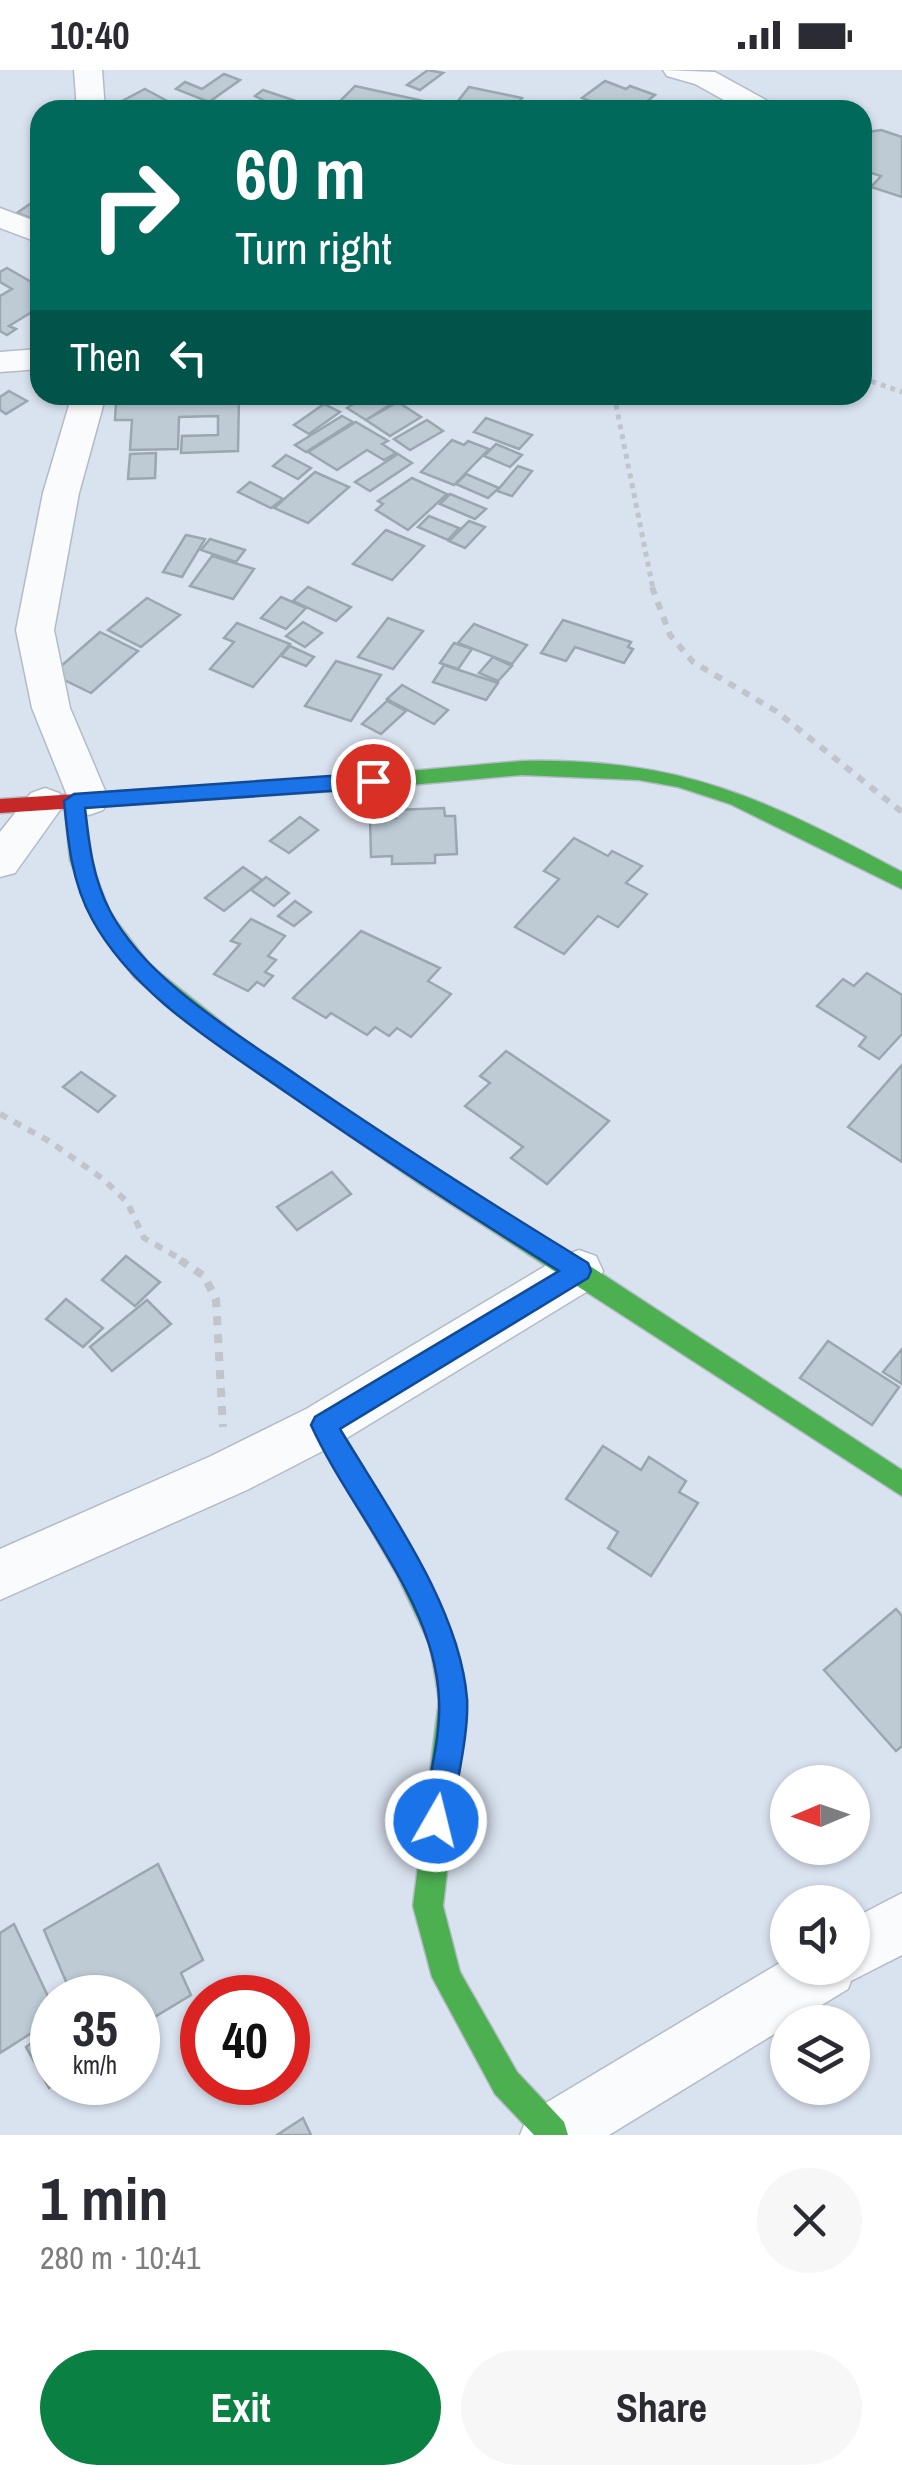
<!DOCTYPE html>
<meta charset="utf-8">
<style>
:root{--surface:#fff;--page:#f7f7f7;--text:#2b2b33;--muted:#7c7c81;--accent:#0b8043}
body{margin:0;font-family:"Archivo Narrow",sans-serif;background:var(--page);color:var(--text);height:100vh;display:flex;flex-direction:column;font-size:38px;white-space:nowrap}
*{box-sizing:border-box;margin:0}
p{font-size:32px;color:var(--muted)}
.icon{flex:none;width:55px;height:55px;fill:none;stroke:currentColor;stroke-width:2;stroke-linecap:round;stroke-linejoin:round}
.map{position:relative;height:2065px;overflow:hidden}
.drawer{display:flex;flex-direction:column;background:var(--surface);flex:1}
.drawer>*{flex:none}
.top-card{position:absolute;left:30px;top:30px;width:842px;height:305px;border-radius:30px;box-shadow:0 2px 8px #0004;background:#00695c;color:#fff;overflow:hidden}
.needle{width:65px;rotate:268deg}
.buttons{position:absolute;left:770px;top:1695px;display:grid;gap:20px}
.buttons a{display:grid;place-items:center;width:100px;height:100px;border-radius:50%;background:var(--surface);box-shadow:0 2px 8px #0004;font-size:50px}
.speed{position:absolute;left:30px;top:1905px;display:flex;gap:20px;font-size:50px;font-weight:700;text-align:center}
.speed>*{display:grid;place-content:center;width:130px;height:130px;border-radius:50%;background:var(--surface);box-shadow:0 2px 8px #0004;line-height:1}
.speed small{font-size:25px;font-weight:400}
.speed .limit{border:15px solid #d22;background:#fff;color:#111}
.pin{position:absolute;display:grid;place-items:center;width:85px;height:85px;color:#fff;margin:-42px;border:5px solid #fff;border-radius:50%;box-shadow:0 2px 10px #0007}
.me{position:absolute;width:110px;margin:-55px;rotate:8deg;stroke-linejoin:round;filter:drop-shadow(0 0 8px #0008)}
.turn{display:flex;align-items:center;gap:35px;height:210px;padding:0 40px;font-size:45px}
.turn .icon{width:130px;height:130px;stroke-width:2.5}
.turn b{display:block;font-size:70px;line-height:85px}
.then{display:flex;align-items:center;height:95px;padding:0 40px;background:#0003;gap:20px;font-size:38px}
.round{display:grid;place-items:center;flex:none;width:105px;height:105px;border-radius:52px;background:var(--page)}
.overview{display:flex;align-items:center;justify-content:space-between;height:170px;padding:0 40px}
h1{font-size:60px;font-weight:800;line-height:75px}
.button{display:flex;gap:20px;margin-top:auto;padding:20px 40px}
.button a{flex:1;height:115px;border-radius:60px;background:var(--accent);color:#fff;font-size:40px;font-weight:800;line-height:115px;text-align:center}
.button a+a{background:var(--page);color:var(--text)}
.status{display:flex;justify-content:space-between;align-items:center;height:70px;padding:0 50px;background:var(--surface);direction:ltr}
.status svg{height:28px;fill:currentColor}
.map>svg:first-child{display:block}
.building{fill:#becbd5;stroke:#9ba6af;stroke-width:2.5}
.lines{fill:none;stroke-linecap:round;stroke-linejoin:round}
.street-casing{stroke:#b3bbc6;stroke-width:3}
.fast-casing{stroke:#b3bbc6;stroke-width:3}
.jam-casing{stroke:#b3bbc6;stroke-width:3}
.path-far2{stroke:#c1c4ca;stroke-width:5;stroke-dasharray:5 5;stroke-linecap:butt}
.path-far1{stroke:#c1c4ca;stroke-width:6;stroke-dasharray:8 8;stroke-linecap:butt}
.path{stroke:#c1c4ca;stroke-width:8;stroke-dasharray:9 9;stroke-linecap:butt}
.street{fill:#f9fbfd;fill-rule:evenodd}
.fast{fill:#4caf50;fill-rule:evenodd}
.jam{fill:#c62828;fill-rule:evenodd}
.route{fill:#1a73e8;stroke:#114b97;stroke-width:2.5}
</style>
<div class="status"><b>10:40</b><svg viewBox="0 0 49 12"><path d="M0 12V9h3v3zM5 12V6h3v6zM10 12V3h3v9zM15 12V0h3v12zM26 1h20v11H26zM47 4h2v5h-2z"/></svg></div>
<div class="map">
<svg width="902" height="2065" viewBox="0 0 902 2065">
<rect width="100%" height="100%" fill="#d9e2ef"/>
<g class="building">
<path d="M428 0 443 3 420 20 407 15Z"/>
<path d="M224 4 240 10 209 32 176 19 185 12 202 19Z"/>
<path d="M605 11 626 19 630 16 655 25 636 40H613L582 28Z"/>
<path d="M355 16 442 35 438 40 332 39Z"/>
<path d="M469 17 522 28 513 40H451Z"/>
<path d="M145 19 171 33 158 40H143L124 30Z"/>
<path d="M263 20 293 30 281 39 255 26Z"/>
<path d="M881 60 902 67V127L871 117 881 106 862 100V63Z"/>
<path d="M40 127V152L17 143Z"/>
<path d="M7 198 40 217V237L9 256 16 259 7 265 0 261V226L12 219 0 212V202Z"/>
<path d="M9 321 27 331 6 344 0 340V327Z"/>
<path d="M367 325H383L394 332 366 350 347 338Z"/>
<path d="M239 328 238 381 181 383 182 366 218 365V346L179 347 178 379 130 380 132 350H115L116 333Z"/>
<path d="M398 332 421 347 390 366 366 350Z"/>
<path d="M324 334 340 342 309 364 294 355Z"/>
<path d="M342 346 353 352 306 382 295 375Z"/>
<path d="M486 348 532 365 519 379 474 362Z"/>
<path d="M427 350 443 361 410 380 394 369Z"/>
<path d="M356 352 388 371 382 374 396 383 384 390 367 380 337 400 308 382Z"/>
<path d="M452 370 464 375 468 371 489 379 454 415 421 402Z"/>
<path d="M496 374 522 385 510 397 484 386Z"/>
<path d="M156 383 155 408 128 409 130 384Z"/>
<path d="M398 384 412 393 370 421 355 412Z"/>
<path d="M286 385 311 398 298 409 273 396Z"/>
<path d="M518 396 532 401 512 426 497 421Z"/>
<path d="M315 402 349 417 308 453 274 438Z"/>
<path d="M466 404 499 418 488 428 456 414Z"/>
<path d="M412 408 447 424 408 460 376 440 383 434 378 431Z"/>
<path d="M250 412 283 429 271 438 238 422Z"/>
<path d="M450 424 486 439 475 449 440 434Z"/>
<path d="M429 446 459 458 448 470 418 457Z"/>
<path d="M469 451 485 457 465 478 449 471Z"/>
<path d="M386 460 424 476 392 510 353 494Z"/>
<path d="M186 465 205 469 182 507 163 502Z"/>
<path d="M210 469 245 480 236 492 201 480Z"/>
<path d="M212 486 254 499 233 529 190 516Z"/>
<path d="M308 517 351 537 336 551 293 531Z"/>
<path d="M281 527 306 538 286 559 261 548Z"/>
<path d="M147 528 180 545 141 577 108 560Z"/>
<path d="M388 548 423 561 393 599 358 587Z"/>
<path d="M563 550 631 572 628 577 633 579 624 593 575 577 566 591 541 583Z"/>
<path d="M303 552 322 563 305 577 286 566Z"/>
<path d="M237 553 290 574 253 617 210 599 234 572 224 568Z"/>
<path d="M474 554 527 575 512 594 458 573Z"/>
<path d="M100 562 138 581 91 623 52 604Z"/>
<path d="M454 573 472 579 458 599 440 593Z"/>
<path d="M290 576 314 587 306 596 281 586Z"/>
<path d="M493 587 512 596 498 611 479 603Z"/>
<path d="M336 591 381 605 351 651 305 636Z"/>
<path d="M444 595 498 613 486 630 433 612Z"/>
<path d="M402 615 448 640 434 654 387 629Z"/>
<path d="M387 631 406 641 381 664 362 654Z"/>
<path d="M444 738 445 746H455L457 784 435 785V793L392 794V786L371 787 370 748H396L395 740Z"/>
<path d="M300 747 318 760 289 783 270 771Z"/>
<path d="M574 768 608 786 612 781 642 796 626 813 647 824 618 857 598 846 564 884 515 857 559 809 544 801Z"/>
<path d="M243 797 262 810 224 841 205 828Z"/>
<path d="M266 807 289 823 274 836 251 820Z"/>
<path d="M295 831 311 842 294 856 278 846Z"/>
<path d="M251 849 285 866 268 886 276 890 265 902 273 906 264 916 257 912 248 921 214 904 240 874 231 871Z"/>
<path d="M361 861 440 898 428 911 451 924 411 967 397 958 389 966 375 957 367 965 331 943 326 948 293 928Z"/>
<path d="M867 903 902 925V964L879 989 859 976 866 967 817 936 843 909 854 916Z"/>
<path d="M506 981 609 1051 547 1114 511 1088 523 1077 465 1036 490 1013 480 1006Z"/>
<path d="M902 995V1092L848 1057Z"/>
<path d="M81 1002 115 1026 98 1042 63 1017Z"/>
<path d="M332 1102 351 1124 297 1160 277 1137Z"/>
<path d="M126 1186 160 1212 135 1236 102 1210Z"/>
<path d="M66 1229 103 1258 83 1277 46 1249Z"/>
<path d="M147 1230 171 1254 112 1301 90 1277Z"/>
<path d="M828 1271 899 1317 872 1355 800 1308Z"/>
<path d="M902 1279V1314L883 1302Z"/>
<path d="M603 1376 641 1400 649 1387 686 1411 679 1422 698 1433 651 1506 608 1478 618 1462 566 1429Z"/>
<path d="M896 1539 902 1546V1676L896 1681 824 1600Z"/>
<path d="M158 1794 203 1890 181 1903 191 1925 138 1957V1928H73L44 1860Z"/>
<path d="M14 1854 52 1935V1950L0 1983V1863Z"/>
<path d="M52 1958V2012H57L49 2018 26 1977Z"/>
<path d="M303 2048 311 2065H277Z"/>
</g>
<g class="lines">
<defs>
<g id="street">
<path d="M74 0H102L105 40H77Z"/>
<path d="M663 0 715 2 773 34 777 40H742L695 14 667 6Z"/>
<path d="M0 138 40 153V173L0 158Z"/>
<path d="M40 279V299L0 302V282Z"/>
<path d="M72 325H106L79 423 54 560 70 638 109 730 103 740 89 745 75 740 69 730 32 638 16 560 43 423Z"/>
<path d="M45 718 59 723 65 733 15 803 0 807V762L31 723Z"/>
<path d="M579 1180 596 1186 603 1201 596 1216 342 1371 247 1420 0 1530V1479L211 1386 306 1339 562 1186Z"/>
<path d="M902 1823V1885L851 1911 848 1919 609 2065H520L529 2043 788 1888V1898H852V1849Z"/>
</g>
<g id="fast">
<path d="M522 691C683 688 763 728 902 802V819L730 734 678 717 639 710 522 705 365 719 355 712 365 705Z"/>
<path d="M74 724 84 731 90 790 110 843 150 895 243 969 437 1101 587 1194 902 1400V1426L421 1115 227 981 134 907 91 846 70 790 64 731Z"/>
<path d="M324 1344 333 1347 415 1487 456 1574 467 1630 443 1836 460 1902 517 2002 564 2052 568 2065H534L495 2024 432 1907 413 1836 439 1630 430 1575 397 1505 315 1363 311 1355 315 1347Z"/>
</g>
<path id="jam" d="M365 705 375 712 365 719 0 743V729Z"/>
</defs>
<use href="#street" class="street-casing"/>
<use href="#fast" class="fast-casing"/>
<use href="#jam" class="jam-casing"/>
<g class="path-far2">
<path d="M862 308 902 322"/>
<path d="M614 325 653 519"/>
</g>
<g class="path-far1">
<path d="M652 517 670 565 693 592 776 641 902 742"/>
<path d="M0 1044 49 1071 103 1109 127 1132 144 1168 186 1192"/>
</g>
<path class="path" d="M180 1190 204 1206 216 1229 223 1357"/>
<use href="#street" class="street"/>
<use href="#fast" class="fast"/>
<use href="#jam" class="jam"/>
</g>
<path class="route" d="M373 703 383 711 373 718 85 738C89 774 93 809 110 841 145 909 237 964 298 1006 393 1071 490 1133 588 1193L591 1201 588 1208 340 1359C386 1436 460 1537 467 1629 469 1664 456 1714 451 1751L447 1761 436 1765 426 1761 422 1751C428 1712 441 1668 439 1630 436 1532 350 1441 311 1355L315 1347 559 1201C467 1144 378 1086 290 1025 220 976 134 926 92 849 72 813 68 772 64 731L74 724Z"/>
</svg>
<div class="buttons">
<a><svg class="needle" viewBox="-14 -14 28 28"><path d="M0-13l5 13h-10z" fill="#e53935"/><path d="M0 13l5-13h-10z" fill="#7c7c81"/></svg></a>
<a><svg class="icon" aria-label="sound" viewBox="0 0 24 24"><path d="M4 9h4l5-4v14l-5-4H4zM17 9q2 3 0 6"/></svg></a>
<a><svg class="icon" aria-label="layers" viewBox="0 0 24 24"><path d="M12 4l9 5-9 5-9-5zM3 14l9 5 9-5"/></svg></a>
</div>
<div class="speed"><div>35<small>km/h</small></div><div class="limit">40</div></div>
<div class="pin" style="left:373px;top:711px;background:#d93025"><svg class="icon" aria-label="arrive" viewBox="0 0 24 24"><path d="M6 21V4h12l-3 4 3 4H6"/></svg></div>
<svg class="me" style="left:436px;top:1751px" viewBox="-20 -20 40 40"><circle r="17" fill="#1a73e8" stroke="#fff" stroke-width="3"/><path d="M0-11L8 9 0 5-8 9z" fill="#fff"/></svg>
<div class="top-card">
<div class="turn"><svg class="icon" aria-label="right" viewBox="0 0 24 24"><path d="M7 20v-9h11M14 6l5 5-5 5"/></svg><div><b>60 m</b>Turn right</div></div>
<div class="then">Then<svg class="icon" aria-label="left" viewBox="0 0 24 24"><path d="M17 20v-9H6M10 6l-5 5 5 5"/></svg></div>
</div>
</div>
<section class="drawer">
<div class="overview"><div><h1>1 min</h1><p>280 m · 10:41</p></div><a class="round"><svg class="icon" aria-label="close" viewBox="0 0 24 24"><path d="M6 6l12 12M18 6L6 18"/></svg></a></div>
<div class="button"><a>Exit</a><a>Share</a></div>
</section>
